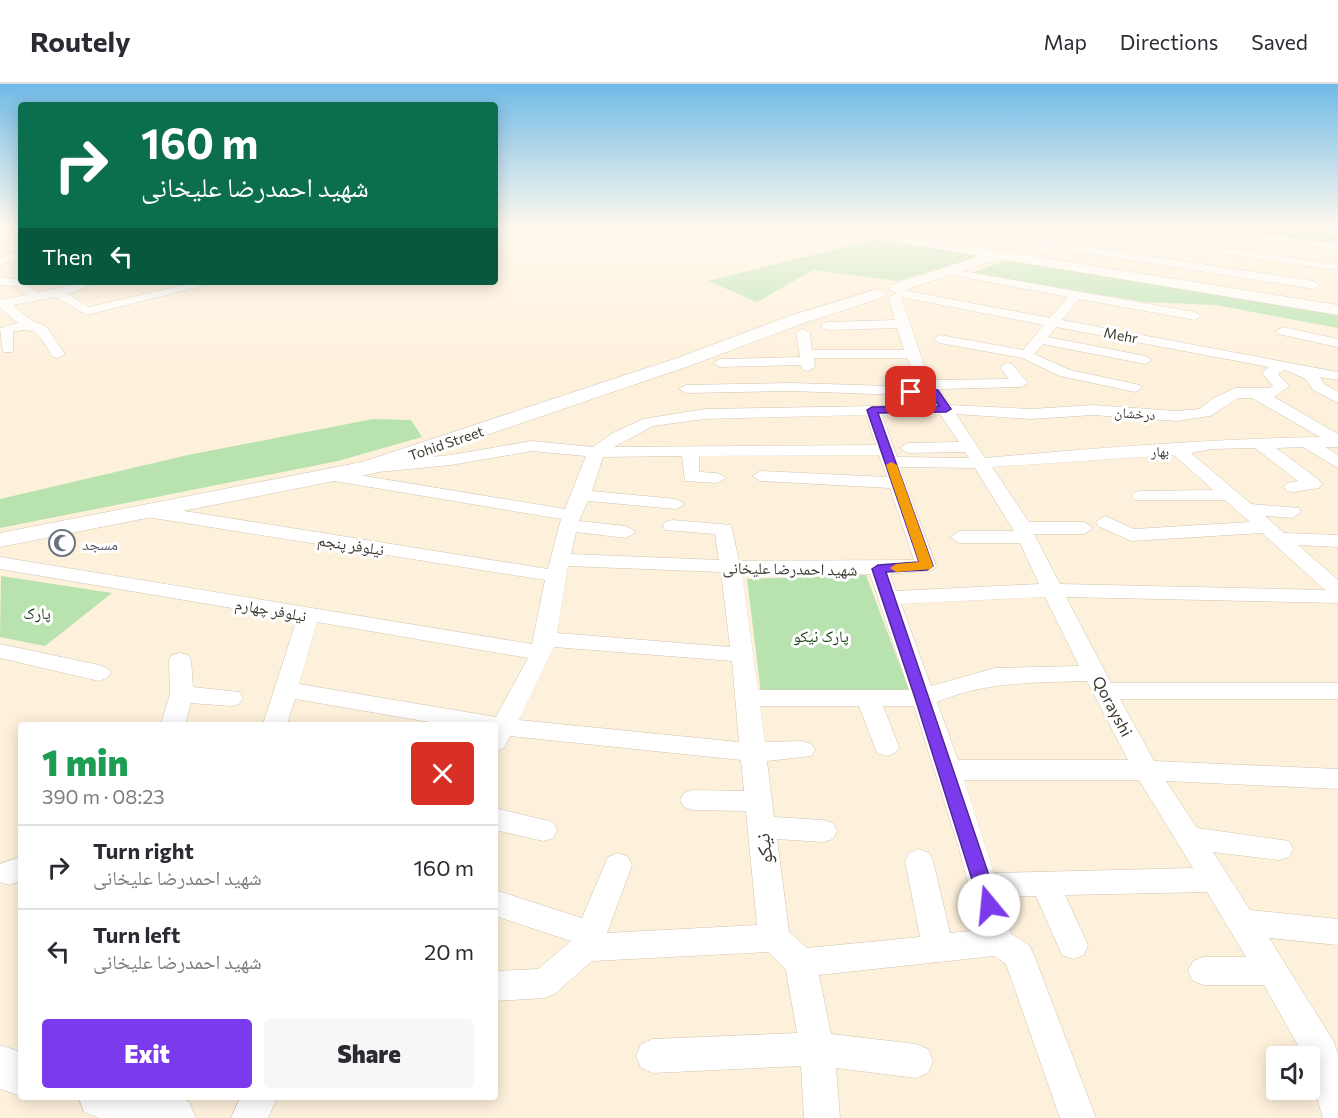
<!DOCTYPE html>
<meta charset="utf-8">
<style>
:root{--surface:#fff;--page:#f7f7f7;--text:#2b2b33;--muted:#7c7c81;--line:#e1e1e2;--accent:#7c3aed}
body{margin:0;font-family:Commissioner,"Noto Naskh Arabic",sans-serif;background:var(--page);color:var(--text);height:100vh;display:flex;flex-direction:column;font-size:22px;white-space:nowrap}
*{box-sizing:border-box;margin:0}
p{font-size:20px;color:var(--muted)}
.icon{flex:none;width:33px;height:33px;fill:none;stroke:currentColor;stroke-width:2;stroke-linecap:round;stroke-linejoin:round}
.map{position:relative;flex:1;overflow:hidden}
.sheet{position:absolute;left:18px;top:638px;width:480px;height:378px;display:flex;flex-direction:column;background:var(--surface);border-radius:6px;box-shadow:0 3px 15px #0003}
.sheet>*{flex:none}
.hud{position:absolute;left:18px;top:18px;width:480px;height:183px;border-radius:6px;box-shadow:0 3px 15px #0003;background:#0b6e4f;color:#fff;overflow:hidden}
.buttons{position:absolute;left:1266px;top:962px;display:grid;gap:12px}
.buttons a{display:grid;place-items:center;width:54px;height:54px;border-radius:6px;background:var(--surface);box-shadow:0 3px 15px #0003;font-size:30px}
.pin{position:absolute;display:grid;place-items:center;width:51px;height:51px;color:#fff;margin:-26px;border-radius:12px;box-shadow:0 3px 9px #0006}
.me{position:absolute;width:66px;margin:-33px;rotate:343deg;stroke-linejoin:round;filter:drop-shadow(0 0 4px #0008)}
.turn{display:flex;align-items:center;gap:21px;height:126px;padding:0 24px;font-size:27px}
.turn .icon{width:78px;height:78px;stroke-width:2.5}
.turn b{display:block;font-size:42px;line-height:51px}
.then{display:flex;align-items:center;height:57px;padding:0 24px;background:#0003;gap:12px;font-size:22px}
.round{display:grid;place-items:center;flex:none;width:63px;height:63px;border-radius:6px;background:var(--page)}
.headline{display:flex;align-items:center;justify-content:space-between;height:102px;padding:0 24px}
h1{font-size:36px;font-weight:800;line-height:45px;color:#1e9e55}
.button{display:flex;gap:12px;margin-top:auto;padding:12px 24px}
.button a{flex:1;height:69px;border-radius:6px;background:var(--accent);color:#fff;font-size:24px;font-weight:800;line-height:69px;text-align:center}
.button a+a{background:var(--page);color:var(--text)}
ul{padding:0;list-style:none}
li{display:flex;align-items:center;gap:18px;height:84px;padding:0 24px;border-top:2px solid var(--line)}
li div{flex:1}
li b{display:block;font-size:22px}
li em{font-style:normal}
header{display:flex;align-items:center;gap:36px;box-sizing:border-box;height:84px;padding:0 30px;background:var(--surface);border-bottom:2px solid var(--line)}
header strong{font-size:28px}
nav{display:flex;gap:33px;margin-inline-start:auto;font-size:21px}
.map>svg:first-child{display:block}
.green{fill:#b8e3af}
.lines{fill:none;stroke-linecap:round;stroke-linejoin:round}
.minor-casing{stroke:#d0c4b0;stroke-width:1}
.major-casing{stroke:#d0c4b0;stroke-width:1}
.minor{fill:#fff;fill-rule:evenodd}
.major{fill:#fff;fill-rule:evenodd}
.route{fill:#7c3aed;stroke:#51269a;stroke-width:1.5}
.slow{fill:#f59e0b}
.labels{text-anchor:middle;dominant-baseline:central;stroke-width:6;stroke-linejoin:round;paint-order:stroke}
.far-street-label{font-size:14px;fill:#3c372f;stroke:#fff}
.worship-label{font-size:16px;fill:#5b616d;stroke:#fff;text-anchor:start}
.street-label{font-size:16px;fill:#3c372f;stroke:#fff}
.park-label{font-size:16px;fill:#173a0e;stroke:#fff}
.near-street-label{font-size:20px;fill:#3c372f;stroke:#fff}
</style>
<header>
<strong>Routely</strong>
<nav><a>Map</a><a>Directions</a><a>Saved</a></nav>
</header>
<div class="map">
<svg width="1338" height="1034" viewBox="0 0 1338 1034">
<rect width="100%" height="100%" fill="#fef1dc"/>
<g class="green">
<path d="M1243 142H1282L1338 149V162L1241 148Z"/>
<path d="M885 153 970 167 975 174 897 197 813 186 757 218 708 197Z"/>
<path d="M1010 175 1338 229V244L1215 221 1144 218 972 189Z"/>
<path d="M373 335 411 336 422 353 338 377 0 444V415L188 371Z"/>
<path d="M866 491 909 606 761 609 747 495Z"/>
<path d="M1 492 112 509 45 562 0 553Z"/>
</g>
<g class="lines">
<defs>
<g id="minor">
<path d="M950 142 1047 157 1061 142H1071L1057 158 1314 197 1320 201 1314 205 1052 164 1042 172 1036 169 1042 162 946 147 945 145Z"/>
<path d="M1126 142H1149L1229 154 1234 157 1229 160 1131 145Z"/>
<path d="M1289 142 1338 144V150L1294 145Z"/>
<path d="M1233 146 1338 160V166L1229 151V147Z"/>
<path d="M1224 164 1332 180 1338 183 1332 186 1220 169 1219 167Z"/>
<path d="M21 165V172L0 181V174Z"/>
<path d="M951 185 1195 228 1201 232 1195 236 1079 215 1062 236 1338 288V296L1320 293 1324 300 1338 308V319L1313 306 1306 295 1285 286 1278 290 1289 302 1274 313 1338 350V363H1325L1338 371V384L1303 363 1276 364 1319 396 1322 400 1319 404 1293 408 1287 407 1284 403 1287 399 1298 397 1255 364 1211 365 1191 369 1251 420 1299 424 1301 428 1292 434 1265 432 1284 449 1338 451V463L1298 461 1338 496V519L1066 513 1111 599H1338V615H1120L1154 677 1338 685V705L1166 697 1197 744 1289 757 1293 765 1289 773 1279 776 1213 768 1250 826 1338 835V861L1269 854 1334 958 1338 971V1034H1323L1310 991V972H1304L1264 901H1204L1193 897 1188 887 1193 877 1204 873H1246L1207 808 1065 811 1088 861 1084 871 1073 875 1062 871 1036 812 1001 813 1011 850 1029 861 1034 871 1096 1034H1060L1006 880 994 872 819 891 831 950 916 960 928 965 933 977 928 989 916 994 836 984 840 1034H804L801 982 653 989 641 984 636 972 641 960 653 955 797 949 786 886 768 868 592 877 556 909 545 914 495 917V887L538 885 571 857 495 832V806L582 834 608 773 618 769 628 773 632 781 607 849 757 841 746 727 693 726 684 723 680 716 684 709 693 706 744 707 741 676 510 652 504 664 495 667V640H441L295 615 287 640H263L297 535 0 485V473L532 560 545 496 147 433 138 427 147 421 548 485 561 435 334 397 325 392 334 387 565 425 586 372 532 367 451 381 368 389 359 384 368 379 451 371 532 357 593 363 611 350 643 335 705 325 934 321 929 312 792 307 686 309 679 305 686 301 792 299 923 303 907 274H814L815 283 808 287 803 286 801 281 720 283 713 279 720 275 800 273 796 249 803 245 810 249 812 266H904L897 244 827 246 820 242 827 238 895 236 889 213 903 206 1050 234 1068 213 947 190 945 188ZM901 213 1044 241 1023 266 940 251 933 255 940 259 1022 274 1060 292 1135 308 1142 304 1140 301 1070 286 1034 270 1043 260 1145 280 1152 276 1145 272 1048 253 1056 243 1269 283 1262 289 1273 302 1269 304H1235L1212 315 1200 325 1176 327 1093 321 1031 325 950 321 940 305 1021 303 1028 299 1012 280 1007 279 1000 283 1009 295 934 296 925 284ZM1238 314H1252L1320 353C1208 355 1097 364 985 374L956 330 1031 335 1093 331 1176 337 1210 332ZM940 330 959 358 908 359 900 364 908 369 965 368 969 374 897 373 882 331ZM866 331 876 361 614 363 653 342 705 335ZM879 371 887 393 761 387 752 392 761 397 890 404 914 476 739 477 731 441 672 436 665 438 663 442 665 446 715 450 719 476 571 470 576 448 626 454 636 448 626 442 579 437 588 417 676 425 685 420 676 415 592 407 603 373 682 372 685 397 717 399 726 394 717 389 699 388V372ZM1174 371 1213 406 1141 407 1135 408 1132 412 1135 416H1225L1250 438 1134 445 1105 432 1096 438 1098 442 1131 457 1262 449 1325 506 1060 500 1034 450H1084L1093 444 1084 438H1029L992 383ZM900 383 975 384 1014 447H960L950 453 960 459H1020L1039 500 896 507 890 490 933 486 936 482ZM568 482 721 488 730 563 557 549ZM742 489 870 490 909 606H758ZM1045 513 1079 582 995 584 931 602 901 520ZM317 538 528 574 496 633 299 600ZM554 563 732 577 739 658 519 636ZM1087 597 1128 676H958L937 618C987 597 1033 599 1087 597ZM760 622H859L877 669 886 672 895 669 899 663 883 622H914L959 764 980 846 950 849 933 777 929 769 919 765 909 769 905 777 920 853 807 864 789 848 777 755 823 758 833 755 837 747 833 739 823 736 774 733 767 677 811 672 815 666 811 660 802 657 765 658ZM964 696H1139L1193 784 994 789Z"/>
<path d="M0 193 21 196 38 209 81 198H99L68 210 89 223 196 198H217L87 231 55 213 13 221 32 237 46 242 65 270 58 274 53 273C40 254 39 241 13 248V268H3L0 244 18 239 0 224V216L26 211 17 202 0 201Z"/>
<path d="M1283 243 1338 255V263L1278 250 1276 247Z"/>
<path d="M0 560 99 581 107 584 111 589 107 594 99 597 0 574Z"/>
<path d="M180 569 188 571 191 576 193 603 239 608 243 614 239 620 231 622 191 619 185 640H161L170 610 169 576 172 571Z"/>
<path d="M495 724 553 738 557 746 553 754 543 757 495 746Z"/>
<path d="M21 773V797L9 801 0 798V780Z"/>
<path d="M241 1012H278L268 1034H231Z"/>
</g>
<g id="major">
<path d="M815 142H844L1338 221V231L999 175 896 209 888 204 891 201 980 172 821 146Z"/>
<path d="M878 205 886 210 884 213 801 240 689 282 375 389 0 463V449L362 378 677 274 789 232Z"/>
<path d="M0 961 21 968V1012L0 1005Z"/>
<path d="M78 1012H177L189 1018 196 1034H99L84 1028Z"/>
</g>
</defs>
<use href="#minor" class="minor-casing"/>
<use href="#major" class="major-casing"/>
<use href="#minor" class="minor"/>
<use href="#major" class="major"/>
</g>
<linearGradient id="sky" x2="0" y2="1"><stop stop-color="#70bae7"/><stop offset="0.5" stop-color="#fff9ef"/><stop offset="1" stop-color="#fff9ef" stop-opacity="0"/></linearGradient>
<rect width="1338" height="286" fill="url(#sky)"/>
<path class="route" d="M911 305 938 306 951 325 946 328 878 329 933 482 927 486 886 488 999 821 996 827 989 829 982 827 980 821 915 614 872 485 878 481 919 478 867 326 872 323 939 322 931 311 908 310 906 308Z"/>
<path class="slow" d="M891 378 897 381 933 482 931 485 896 488 890 484 896 480 919 478 886 381Z"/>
<defs>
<symbol id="mosque-ring" viewBox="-11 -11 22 22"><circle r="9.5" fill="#fff" stroke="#6b7280" stroke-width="1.5"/><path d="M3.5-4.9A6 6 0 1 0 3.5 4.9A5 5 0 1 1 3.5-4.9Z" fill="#6b7280"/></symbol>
</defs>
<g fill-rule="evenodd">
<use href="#mosque-ring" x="47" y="444" width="30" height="30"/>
</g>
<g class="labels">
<g class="far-street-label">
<text transform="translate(1121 251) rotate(11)">Mehr</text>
<text transform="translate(1135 329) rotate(4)">درخشان</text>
<text transform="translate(446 359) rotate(-19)">Tohid Street</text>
<text transform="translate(1160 367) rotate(-1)">بهار</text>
</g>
<g class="worship-label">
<text x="82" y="459">مسجد</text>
</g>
<g class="street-label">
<text transform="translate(351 460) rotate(9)">نیلوفر پنجم</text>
<text transform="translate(790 484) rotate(1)">شهید احمدرضا علیخانی</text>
<text transform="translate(271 525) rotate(10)">نیلوفر چهارم</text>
<text transform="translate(1113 622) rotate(62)">Qorayshi</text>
</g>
<g class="park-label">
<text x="37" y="528">پارک</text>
<text x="821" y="551">پارک نیکو</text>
</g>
<g class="near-street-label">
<text transform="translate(763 765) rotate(-97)">نیکو</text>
</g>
</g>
</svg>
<div class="buttons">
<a><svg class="icon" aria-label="sound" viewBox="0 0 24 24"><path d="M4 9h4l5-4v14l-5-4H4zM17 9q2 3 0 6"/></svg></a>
</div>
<div class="pin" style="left:911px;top:308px;background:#d93025"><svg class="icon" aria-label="arrive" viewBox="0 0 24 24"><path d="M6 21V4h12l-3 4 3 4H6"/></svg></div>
<svg class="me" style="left:989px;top:821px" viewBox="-20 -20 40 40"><circle r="19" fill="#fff"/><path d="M0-13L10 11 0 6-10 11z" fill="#7c3aed"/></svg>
<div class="hud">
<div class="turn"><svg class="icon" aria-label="right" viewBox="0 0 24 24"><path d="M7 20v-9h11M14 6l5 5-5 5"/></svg><div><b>160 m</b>شهید احمدرضا علیخانی</div></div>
<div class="then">Then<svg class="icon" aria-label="left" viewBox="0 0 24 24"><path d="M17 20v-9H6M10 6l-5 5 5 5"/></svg></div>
</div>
<section class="sheet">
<div class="headline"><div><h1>1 min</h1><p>390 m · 08:23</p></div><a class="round" style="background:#d93025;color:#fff"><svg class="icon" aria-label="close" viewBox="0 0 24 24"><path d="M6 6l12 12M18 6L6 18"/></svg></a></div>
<ul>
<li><svg class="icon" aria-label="right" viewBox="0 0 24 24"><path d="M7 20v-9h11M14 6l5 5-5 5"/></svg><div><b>Turn right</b><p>شهید احمدرضا علیخانی</p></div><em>160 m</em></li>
<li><svg class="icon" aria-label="left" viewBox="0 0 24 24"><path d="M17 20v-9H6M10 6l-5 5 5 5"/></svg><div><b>Turn left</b><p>شهید احمدرضا علیخانی</p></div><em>20 m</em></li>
</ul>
<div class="button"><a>Exit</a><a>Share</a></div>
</section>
</div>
